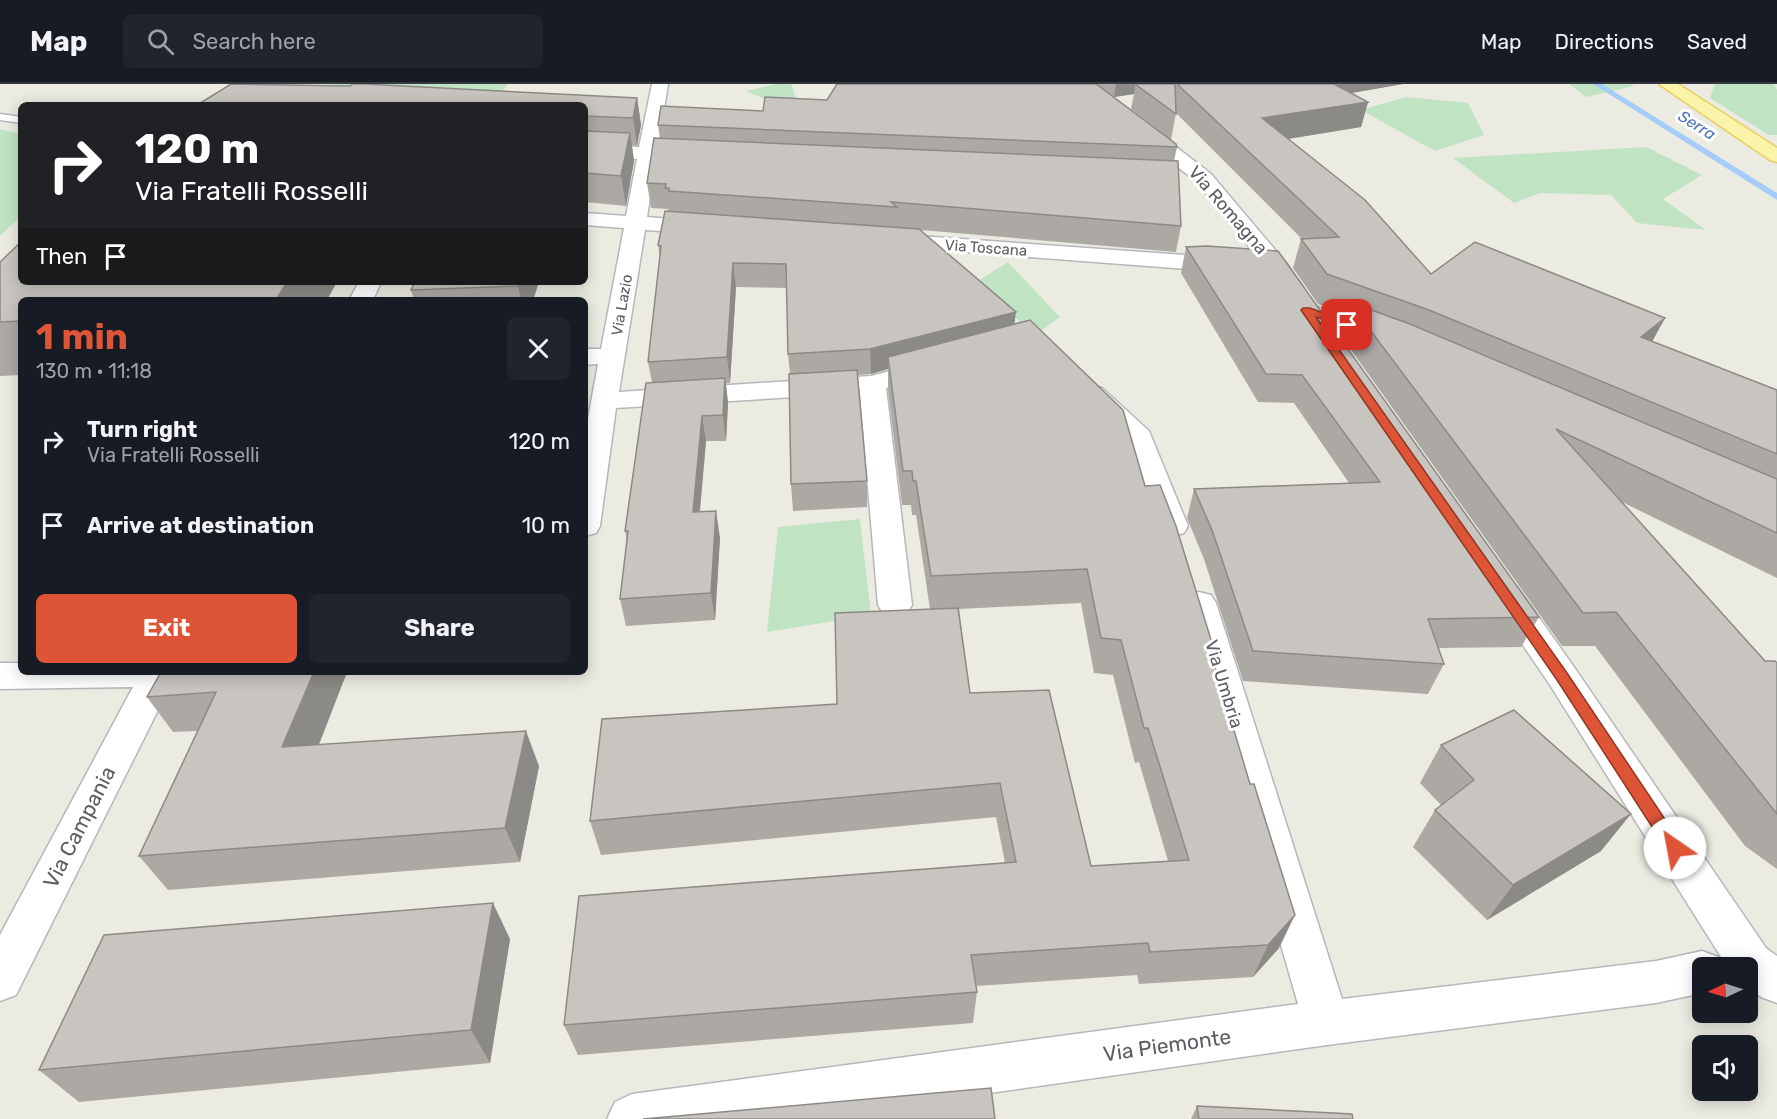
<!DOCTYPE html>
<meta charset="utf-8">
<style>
:root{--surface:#171b24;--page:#20242c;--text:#f1f3f6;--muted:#9ea1a6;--line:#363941;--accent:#de5437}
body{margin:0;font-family:Rubik,sans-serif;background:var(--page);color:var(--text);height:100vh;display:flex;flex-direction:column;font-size:22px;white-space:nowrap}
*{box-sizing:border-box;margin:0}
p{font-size:20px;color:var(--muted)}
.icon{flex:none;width:33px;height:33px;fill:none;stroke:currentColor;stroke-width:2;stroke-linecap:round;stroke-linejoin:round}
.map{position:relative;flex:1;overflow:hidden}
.drawer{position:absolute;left:18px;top:213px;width:570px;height:378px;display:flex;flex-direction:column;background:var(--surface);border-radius:9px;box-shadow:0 3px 15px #0003}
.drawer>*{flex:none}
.guide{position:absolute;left:18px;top:18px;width:570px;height:183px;border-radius:9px;box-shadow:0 3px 15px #0003;background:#202124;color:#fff;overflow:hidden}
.needle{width:39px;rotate:266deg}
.fabs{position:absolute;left:1692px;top:873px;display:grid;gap:12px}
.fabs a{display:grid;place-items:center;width:66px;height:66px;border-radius:9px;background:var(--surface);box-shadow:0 3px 15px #0003;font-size:30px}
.pin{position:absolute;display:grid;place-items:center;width:51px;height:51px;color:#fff;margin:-26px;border-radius:12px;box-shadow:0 3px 9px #0006}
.me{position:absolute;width:66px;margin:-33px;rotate:327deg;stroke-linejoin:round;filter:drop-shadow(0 0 4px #0008)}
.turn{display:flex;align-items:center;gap:21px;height:126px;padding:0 18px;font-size:27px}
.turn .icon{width:78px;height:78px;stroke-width:2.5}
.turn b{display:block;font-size:42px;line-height:51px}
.then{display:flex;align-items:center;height:57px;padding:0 18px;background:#0003;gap:12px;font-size:22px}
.round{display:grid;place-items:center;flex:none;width:63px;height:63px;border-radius:9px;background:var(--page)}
.overview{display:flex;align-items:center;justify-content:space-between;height:102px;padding:0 18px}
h1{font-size:36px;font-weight:700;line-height:45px;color:var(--accent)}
.primary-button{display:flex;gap:12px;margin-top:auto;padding:12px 18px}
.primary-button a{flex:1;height:69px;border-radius:9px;background:var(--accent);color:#fff;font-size:24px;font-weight:700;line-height:69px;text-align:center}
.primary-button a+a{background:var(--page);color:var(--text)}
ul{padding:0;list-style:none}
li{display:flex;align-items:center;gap:18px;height:84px;padding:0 18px}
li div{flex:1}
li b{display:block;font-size:22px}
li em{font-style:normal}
header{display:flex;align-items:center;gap:36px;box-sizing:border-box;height:84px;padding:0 30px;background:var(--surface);border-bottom:2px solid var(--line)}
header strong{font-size:28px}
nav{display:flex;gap:33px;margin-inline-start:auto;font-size:21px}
.search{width:420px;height:54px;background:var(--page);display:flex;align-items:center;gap:15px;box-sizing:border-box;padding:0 21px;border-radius:9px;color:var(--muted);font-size:22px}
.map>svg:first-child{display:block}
.green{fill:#c0e3c3}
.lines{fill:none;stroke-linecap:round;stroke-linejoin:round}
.stream{fill:#a6cdf9;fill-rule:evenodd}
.lane-casing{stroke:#b5b7bc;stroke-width:3}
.street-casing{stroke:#b5b7bc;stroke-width:3}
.primary-casing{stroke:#e8cf60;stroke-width:3}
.lane{fill:#fff;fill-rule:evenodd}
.street{fill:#fff;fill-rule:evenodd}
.primary{fill:#faf4aa;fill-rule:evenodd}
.wall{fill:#aca9a5;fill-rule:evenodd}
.shaded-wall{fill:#8c8a86}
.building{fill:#c8c5c0;stroke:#8c8a86;stroke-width:1.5}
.route{fill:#de5437;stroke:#903724;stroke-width:1.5}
.labels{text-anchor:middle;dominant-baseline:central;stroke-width:6;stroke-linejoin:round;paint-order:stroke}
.far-street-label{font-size:15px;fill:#5b5d62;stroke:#fff}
.far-water-label{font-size:16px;font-style:italic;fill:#4a76bb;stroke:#fff}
.street-label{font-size:18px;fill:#5b5d62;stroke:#fff}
.near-street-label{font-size:21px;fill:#5b5d62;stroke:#fff}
</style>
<header>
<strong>Map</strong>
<div class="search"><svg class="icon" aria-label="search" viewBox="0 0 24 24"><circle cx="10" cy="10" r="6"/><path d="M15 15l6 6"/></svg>Search here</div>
<nav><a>Map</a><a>Directions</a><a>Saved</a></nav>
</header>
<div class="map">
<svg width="1777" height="1035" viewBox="0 0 1777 1035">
<rect width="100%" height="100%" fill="#ecebe2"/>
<g class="green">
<path d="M330 0H508L491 21 307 19Z"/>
<path d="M776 0H791L796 14 769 17 746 7Z"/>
<path d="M1569 0H1631L1634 2 1586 13Z"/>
<path d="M1715 0H1774L1777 6V51H1769L1710 14Z"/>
<path d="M1406 13 1468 19 1484 51 1435 67 1361 26Z"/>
<path d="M0 45 21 50V132L0 152Z"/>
<path d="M1646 63 1702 91 1663 115 1706 146 1637 139 1611 111 1540 109 1514 119 1453 74Z"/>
<path d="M1008 178 1060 233 1035 251 976 198Z"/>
<path d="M860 435 871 531 767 548 778 443Z"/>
</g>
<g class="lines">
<path class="stream" d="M1593 0H1602L1777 109V116Z"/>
<defs>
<path id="lane" d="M0 30 21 33V39L0 36Z"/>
<g id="street">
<path d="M652 0H668L658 64 703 67 705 71 703 75H656L647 133 706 138 714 139 717 144 714 149 706 150 645 146 619 308 871 292 932 276 941 279 945 284 941 289 886 304 912 521 907 529 895 533 883 529 878 521 860 309 616 324 600 442 596 449 585 452V351L598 280 585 281V265H601L624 144 585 141V129L626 132 637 75 585 73V61L639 63Z"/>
<path d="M1071 0H1090L1117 17 1211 90 1287 180 1303 203 1299 208 1291 210 1283 208 1270 189 1197 98Z"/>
<path d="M892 150 1227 174 1235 176 1238 181 1235 186 1227 188 884 162 881 157 884 152Z"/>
<path d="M359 198H381L373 216H349Z"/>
<path d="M1306 219 1392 249 1395 254 1392 259 1383 261 1298 231 1294 226 1298 221Z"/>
<path d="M1093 302 1102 304 1149 347 1188 442 1184 449 1173 452 1162 449 1158 442 1122 350 1080 310 1084 304Z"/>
<path d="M1505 500 1517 503 1574 583 1766 864 1777 872V919L1761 913 1748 903V884H1728L1550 601 1489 511 1493 503Z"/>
<path d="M1199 508 1211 511 1216 519 1342 915 1656 877 1702 867 1718 873 1722 884H1702V909L1656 919 1327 961 806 1035H607L615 1018 632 1010 1298 920 1182 519 1187 511Z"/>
<path d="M0 579H21V588H177L16 911 0 917V851L133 603 0 605Z"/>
</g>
<path id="primary" d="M1659 0H1678L1777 64V78L1770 76Z"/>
</defs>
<use href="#lane" class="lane-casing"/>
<use href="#street" class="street-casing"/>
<use href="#primary" class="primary-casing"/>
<use href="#lane" class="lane"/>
<use href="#street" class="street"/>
<use href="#primary" class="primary"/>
</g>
<g class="wall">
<path d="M837 0H1403L1352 9 1368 18 1361 43 1288 55 1431 190 1665 234 1652 257 1777 306V494L1622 418 1765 577 1777 579V785L1745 762 1595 562H1562L1339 249 1345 230 1318 220 1293 184 1301 155H1302L1176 29 1171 56 1177 63 1174 77 1181 142 1176 168 921 146 1014 240 1145 402 1212 559 1210 566 1279 864 1253 893 1139 900 1137 891 976 902 977 908 973 939 578 971 564 941 1005 779 996 733 601 771 590 737 837 620 930 525 916 431H912L911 421H902L888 306V285L871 290 858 291 867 397V423L793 427 791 400 790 290 788 270 787 204 736 203 730 299H726L728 319 726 357H706L700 428 720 454 715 536 626 542 620 515 627 456 625 447 652 298 648 278 660 173 658 161 668 127V125L651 124 647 99 660 55 658 41 763 27 827 16ZM1106 7 1114 13 1134 10 1131 25 1170 55ZM1081 519 1094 589 1113 591 1135 679 1139 678 1168 777 1091 782 970 609 959 525Z"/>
<path d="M637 14 641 41 637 62 632 61 634 77 626 122 585 118V21Z"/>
<path d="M1186 163 1539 533 1521 563 1438 564 1444 580 1428 610 1243 597 1204 475 1187 434 1194 405 1349 399 1294 319 1258 318 1181 189Z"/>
<path d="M0 178 21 216V291L0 292Z"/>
<path d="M415 198H539L533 216H414L411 206Z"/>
<path d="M161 588H347L319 661 539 682 520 778 168 806 139 772 198 647 173 648 147 613Z"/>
<path d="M1441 661 1601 767 1487 836 1413 763 1435 726 1441 721 1420 699Z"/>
<path d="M510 855 490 979 79 1018 39 986Z"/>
<path d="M1197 1022 1353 1035H1191Z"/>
</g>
<g class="shaded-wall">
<path d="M1116 0H1174H1135L1134 10 1114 13Z"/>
<path d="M1315 0H1403L1311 16Z"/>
<path d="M637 14 641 41 637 62 633 34Z"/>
<path d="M1368 18 1361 43 1256 60 1262 34Z"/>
<path d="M630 49 634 77 626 122 621 92Z"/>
<path d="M733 179 736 203 730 299 727 273Z"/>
<path d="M287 198H337L327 216H276Z"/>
<path d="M519 198H539L533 216H521L518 202Z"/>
<path d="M1016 228 1013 253 888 273V285L871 290 870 265Z"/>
<path d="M1665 234 1648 265 1641 253Z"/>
<path d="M725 294 728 319 726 357 723 331Z"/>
<path d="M702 332 706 357 697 455 693 428Z"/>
<path d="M716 427 720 454 715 536 711 509Z"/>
<path d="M314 588H347L304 698 282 663Z"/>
<path d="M526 647 539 682 520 778 505 744Z"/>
<path d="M1631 730 1601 767 1487 836 1513 801Z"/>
<path d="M493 819 510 855 490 979 471 946Z"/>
<path d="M1295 831 1279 864 1253 893 1268 861Z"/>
</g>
<g class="building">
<path d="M231 0 350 2 353 0H364L637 14 633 34 585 32V21H197Z"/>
<path d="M837 0H1096L1176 60 1177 63 658 41 661 22 763 27 765 13 827 16Z"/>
<path d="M1135 0H1175L1176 30Z"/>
<path d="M1177 0H1334L1368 18 1262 34 1365 116 1431 190 1475 158 1665 234 1641 253 1777 306V370L1429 226 1327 190 1301 155 1339 153Z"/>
<path d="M585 47 630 49 621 92 585 89Z"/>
<path d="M654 54 1178 77 1181 142 891 118 897 123 669 107V104H665L666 100 647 99Z"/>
<path d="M665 127 919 145 1016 228 870 265 788 270 786 180 733 179 727 273 648 278 661 162 658 161Z"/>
<path d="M21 158V198H287L276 216H21V237L0 238V178Z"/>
<path d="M1207 162 1278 167 1539 533 1428 535 1444 580 1253 567 1212 446 1194 405 1380 398 1302 291 1266 290 1186 163Z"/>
<path d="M415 198H519L518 202 411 206Z"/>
<path d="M1349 218 1410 240 1777 395V449L1556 345 1765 577H1775L1777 579V730L1616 528 1583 529Z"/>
<path d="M1030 236 1123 326 1145 402 1160 401 1176 442 1212 559H1208L1250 700H1254L1295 831 1268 861 1150 868 1148 859 971 871 977 908 564 941 579 812 1016 778 1000 699 590 737 602 635 837 620 835 529 958 524 970 609 1049 606 1091 782 1189 776 1148 644H1144L1121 556 1101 554 1087 485 931 492 916 397H913L912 387H903L888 273Z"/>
<path d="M857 286 867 397 791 400 789 290Z"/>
<path d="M725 294 723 331 702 332 693 428 716 427 711 509 620 515 628 447H625L646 299Z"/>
<path d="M161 588H314L282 663 526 647 505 744 139 772 216 608 147 613Z"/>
<path d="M1514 626 1631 730 1513 801 1435 726 1474 696 1441 661Z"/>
<path d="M493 819 471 946 39 986 104 851Z"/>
<path d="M991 1004 995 1035H643Z"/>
<path d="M1197 1022 1352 1030 1353 1035H1199Z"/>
</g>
<path class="route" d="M1303 224H1310L1350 239 1352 241 1347 244 1316 233 1567 589 1681 759 1683 764 1681 769 1675 771 1669 769 1557 596 1301 226Z"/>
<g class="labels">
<g class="far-street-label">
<text transform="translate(986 164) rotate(4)">Via Toscana</text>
<text transform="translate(622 221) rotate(-80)">Via Lazio</text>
</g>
<g class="far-water-label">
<text transform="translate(1697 41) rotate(32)">Serra</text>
</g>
<g class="street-label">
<text transform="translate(1228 126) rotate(49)">Via Romagna</text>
<text transform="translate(1224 600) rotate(73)">Via Umbria</text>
</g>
<g class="near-street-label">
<text transform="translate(79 743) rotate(-63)">Via Campania</text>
<text transform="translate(1167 961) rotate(-8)">Via Piemonte</text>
</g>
</g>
</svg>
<div class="fabs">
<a><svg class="needle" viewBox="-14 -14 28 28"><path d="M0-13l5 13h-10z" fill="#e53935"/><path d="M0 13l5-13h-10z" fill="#9ea1a6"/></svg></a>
<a><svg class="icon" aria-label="sound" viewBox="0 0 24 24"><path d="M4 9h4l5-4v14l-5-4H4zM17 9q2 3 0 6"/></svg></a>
</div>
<div class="pin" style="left:1347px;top:241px;background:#d93025"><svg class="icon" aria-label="arrive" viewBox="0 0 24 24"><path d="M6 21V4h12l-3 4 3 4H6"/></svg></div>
<svg class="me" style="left:1675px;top:764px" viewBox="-20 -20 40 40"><circle r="19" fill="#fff"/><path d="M0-13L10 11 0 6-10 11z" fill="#de5437"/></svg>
<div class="guide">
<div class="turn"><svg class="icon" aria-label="right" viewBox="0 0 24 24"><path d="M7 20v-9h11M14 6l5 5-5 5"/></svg><div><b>120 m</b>Via Fratelli Rosselli</div></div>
<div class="then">Then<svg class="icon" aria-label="arrive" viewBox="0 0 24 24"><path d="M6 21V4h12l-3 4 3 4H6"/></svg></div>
</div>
<section class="drawer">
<div class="overview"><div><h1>1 min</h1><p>130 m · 11:18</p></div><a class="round"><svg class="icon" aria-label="close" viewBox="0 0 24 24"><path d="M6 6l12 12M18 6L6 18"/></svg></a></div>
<ul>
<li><svg class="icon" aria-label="right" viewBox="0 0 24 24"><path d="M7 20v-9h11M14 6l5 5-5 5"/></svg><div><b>Turn right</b><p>Via Fratelli Rosselli</p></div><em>120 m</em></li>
<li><svg class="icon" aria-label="arrive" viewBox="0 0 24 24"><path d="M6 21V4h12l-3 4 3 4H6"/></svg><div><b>Arrive at destination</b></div><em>10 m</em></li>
</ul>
<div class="primary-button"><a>Exit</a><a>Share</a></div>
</section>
</div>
